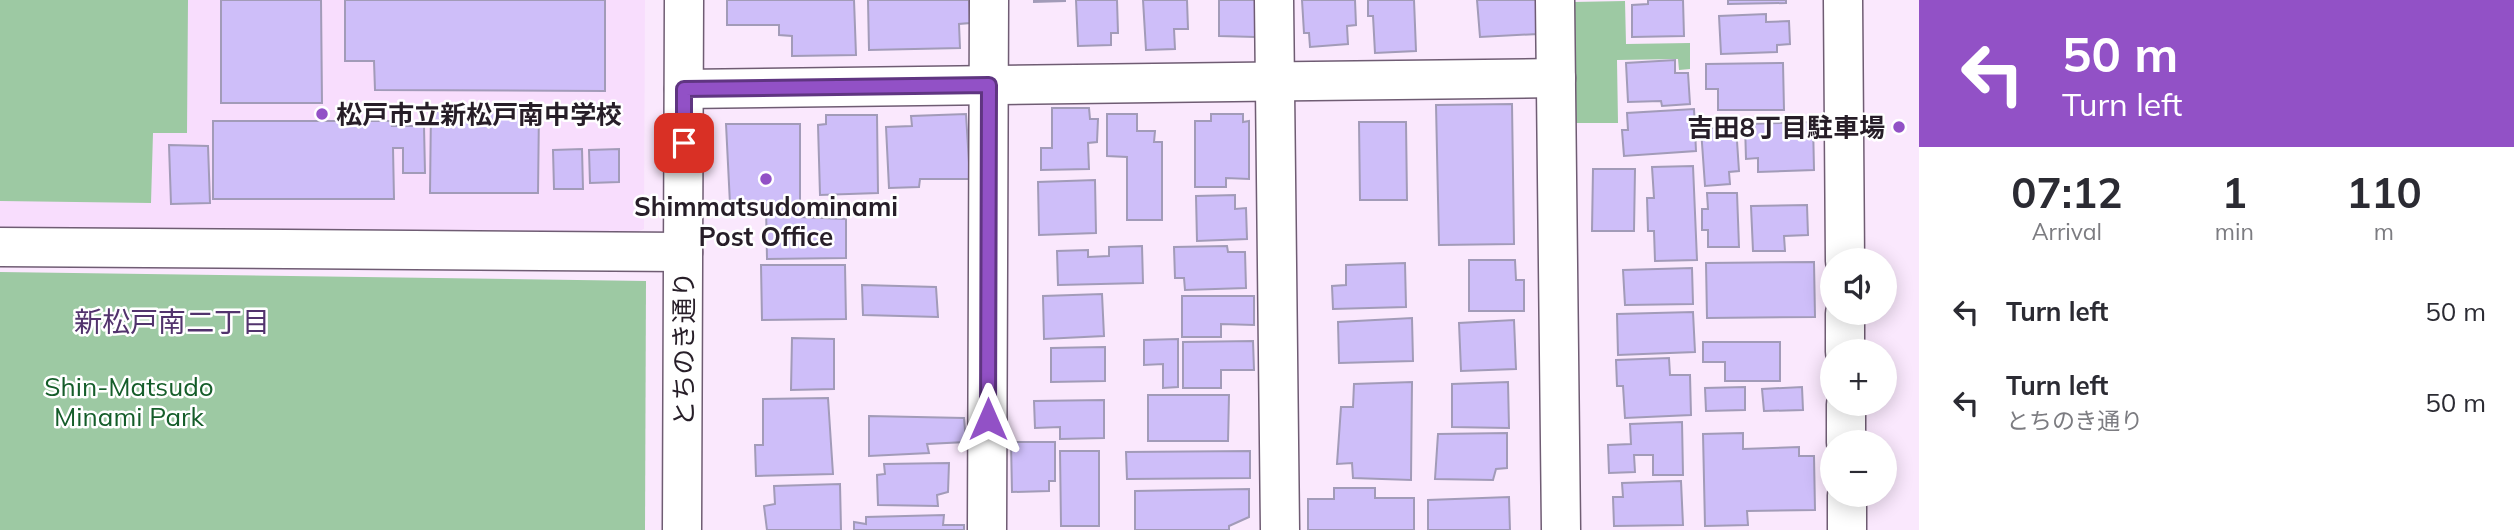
<!DOCTYPE html>
<meta charset="utf-8">
<style>
:root{--surface:#fff;--page:#f2f2f3;--text:#2b2b33;--muted:#7c7c81}
body{margin:0;font-family:Mulish,"Noto Sans JP",sans-serif;background:var(--page);color:var(--text);height:100vh;display:flex;flex-direction:column;font-size:26px;white-space:nowrap}
*{box-sizing:border-box;margin:0}
p{font-size:23px;color:var(--muted)}
.icon{flex:none;width:38px;height:38px;fill:none;stroke:currentColor;stroke-width:2;stroke-linecap:round;stroke-linejoin:round}
.map{position:relative;flex:1;overflow:hidden}
.sheet{display:flex;flex-direction:column;background:var(--surface);width:595px}
.sheet>*{flex:none}
.hud{background:#9251c6;color:#fff;overflow:hidden}
.controls{position:absolute;left:1820px;top:248px;display:grid;gap:14px}
.controls a{display:grid;place-items:center;width:77px;height:77px;border-radius:50%;background:var(--surface);box-shadow:0 4px 18px #0003;font-size:35px}
.pin{position:absolute;display:grid;place-items:center;width:60px;height:60px;color:#fff;margin:-30px;border-radius:14px;box-shadow:0 4px 10px #0006}
.me{position:absolute;width:77px;margin:-38px;rotate:0deg;stroke-linejoin:round;filter:drop-shadow(0 0 5px #0008)}
.turn{display:flex;align-items:center;gap:24px;height:147px;padding:0 28px;font-size:32px}
.turn .icon{width:91px;height:91px;stroke-width:2.5}
.turn b{display:block;font-size:49px;line-height:60px}
.eta{display:flex;justify-content:space-evenly;align-items:center;height:119px;text-align:center}
.eta b{font-size:42px;font-weight:700;line-height:49px}
ul{padding:0;list-style:none}
li{display:flex;align-items:center;gap:21px;height:91px;padding:0 28px}
li div{flex:1}
li b{display:block;font-size:26px}
li em{font-style:normal}
main{display:flex;flex:1;min-height:0}
.map>svg:first-child{display:block}
.built{fill:#f8ddfd}
.green{fill:#9dc9a3}
.building{fill:#cebef9;stroke:#a29bb8;stroke-width:2}
.lines{fill:none;stroke-linecap:round;stroke-linejoin:round}
.minor-casing{stroke:#6f5c73;stroke-width:41}
.tertiary-casing{stroke:#6f5c73;stroke-width:41}
.minor{stroke:#fff;stroke-width:38}
.tertiary{stroke:#fff;stroke-width:38}
.route-casing{stroke:#5f3581;stroke-width:18}
.route{stroke:#9251c6;stroke-width:12}
.poi-dot{fill:#9251c6;stroke:#fff;stroke-width:2.5}
.labels{text-anchor:middle;dominant-baseline:central;stroke-width:5;stroke-linejoin:round;paint-order:stroke}
.poi-label{font-size:26px;font-weight:bold;fill:#271e28;stroke:#fff;text-anchor:start}
.street-label{font-size:26px;fill:#271e28;stroke:#fff}
.park-label{font-size:26px;fill:#155d2a;stroke:#fff}
.neighbourhood-label{font-size:28px;fill:#52336d;stroke:#fff}
</style>
<main>
<div class="map">
<svg width="1919" height="530" viewBox="0 0 1919 530">
<rect width="100%" height="100%" fill="#fae8fd"/>
<path class="built" d="M0 0H645L644 229 634 233 0 228Z"/>
<g class="green">
<path d="M0 0H188L187 133H153L151 203 0 201Z"/>
<path d="M1625 1 1626 44 1690 43V69L1679 70 1678 59 1617 60 1618 123H1576L1573 2Z"/>
<path d="M0 272 646 281 645 530H0Z"/>
</g>
<g class="building">
<path d="M221 0H321L322 103H221Z"/>
<path d="M345 0H605V91L375 90 374 61H345Z"/>
<path d="M727 0H854L856 55 792 56V36L779 35V25H727Z"/>
<path d="M868 0H969L970 23 959 24 960 48 869 50Z"/>
<path d="M1034 0H1065V1L1034 2Z"/>
<path d="M1076 0H1117L1118 33H1111V45L1078 46Z"/>
<path d="M1143 0H1187L1188 29H1174L1175 49 1146 50Z"/>
<path d="M1219 0H1255V37L1219 36Z"/>
<path d="M1302 0H1355L1356 25 1347 26 1348 44 1310 47 1309 33H1304Z"/>
<path d="M1368 0H1414L1416 51 1375 53 1373 16H1368Z"/>
<path d="M1477 0H1536L1538 34 1480 37Z"/>
<path d="M1648 0H1683L1684 36 1632 37V5L1648 4Z"/>
<path d="M1728 0H1786V3L1728 4Z"/>
<path d="M1766 14V22L1789 21 1790 44 1777 45V52L1721 54 1719 16Z"/>
<path d="M1675 60V73H1688L1690 104 1662 106 1661 101 1628 102 1626 63Z"/>
<path d="M1783 63 1784 110H1718V89H1706V64Z"/>
<path d="M1512 104 1514 244 1439 245 1436 105Z"/>
<path d="M431 108 539 109 538 193H430Z"/>
<path d="M1052 108H1089L1090 119H1098L1097 142 1088 143 1089 169 1041 170V148H1052Z"/>
<path d="M1694 109 1696 151 1624 156 1622 130H1628L1627 113Z"/>
<path d="M966 114 970 179H920L919 187 889 188 886 127 912 126 911 116Z"/>
<path d="M1107 114H1137V131H1155L1154 142H1162V220H1127V157L1107 156Z"/>
<path d="M1211 114H1243V122L1249 121V179L1226 178V187H1195V121H1211Z"/>
<path d="M826 115H877L878 193 820 195 818 125 826 124Z"/>
<path d="M213 121H393L392 126H424L425 173H403V148H393L394 199H213Z"/>
<path d="M1359 122H1406L1407 200H1360Z"/>
<path d="M1813 122 1814 170 1758 172V158L1746 159 1745 124Z"/>
<path d="M726 124H800V217L846 219V258L767 259 766 205 730 204Z"/>
<path d="M1736 126 1739 171 1729 172 1730 184 1705 186 1701 129Z"/>
<path d="M169 145 208 146 210 203 171 204Z"/>
<path d="M582 149 583 189H554L553 150Z"/>
<path d="M619 149V182L590 183 589 150Z"/>
<path d="M1693 166 1697 260 1655 261 1654 231H1648L1647 198H1654L1652 167Z"/>
<path d="M1593 169H1635L1634 231H1592Z"/>
<path d="M1095 180 1096 233 1039 235 1038 182Z"/>
<path d="M1707 193H1737L1739 247H1708V230H1702V209H1708Z"/>
<path d="M1235 195V209L1246 208 1247 239 1197 241 1196 196Z"/>
<path d="M1807 205 1808 235 1784 236 1785 251H1753L1751 206Z"/>
<path d="M1142 246 1143 283 1058 285 1057 251 1088 250V257L1109 256V247Z"/>
<path d="M1227 246 1228 252H1245L1246 288 1185 290 1184 278H1175L1174 247Z"/>
<path d="M1469 260H1515L1516 280H1524V311H1469Z"/>
<path d="M1814 262 1815 317 1707 318 1706 263Z"/>
<path d="M1405 263 1406 307 1333 309 1332 286 1346 285V265Z"/>
<path d="M761 265H845L846 319 762 320Z"/>
<path d="M1692 268 1693 304 1625 305 1623 270Z"/>
<path d="M862 285 936 287 938 317 863 315Z"/>
<path d="M1102 294 1104 336 1044 339 1043 296Z"/>
<path d="M1182 296H1254V325L1221 324V337H1182Z"/>
<path d="M1693 312 1695 352 1618 355 1617 314Z"/>
<path d="M1412 318 1413 361 1339 363 1338 322Z"/>
<path d="M1514 320 1516 369 1461 371 1459 323Z"/>
<path d="M792 338 834 339V389L791 390Z"/>
<path d="M1178 339V387L1163 388V364L1144 365V340Z"/>
<path d="M1253 341 1254 370H1221V388H1183V342Z"/>
<path d="M1703 342H1780V381H1725V362H1703Z"/>
<path d="M1105 347V381L1051 382V348Z"/>
<path d="M1669 358 1670 375H1690L1691 415 1625 418 1623 386H1617L1616 360Z"/>
<path d="M1412 382 1411 480 1353 478 1352 463 1337 464 1341 407H1353L1354 384Z"/>
<path d="M1508 382 1509 428 1452 427V384Z"/>
<path d="M1745 387V410L1706 411 1705 388Z"/>
<path d="M1802 387 1803 410 1764 411 1762 389Z"/>
<path d="M1148 395H1229L1228 441H1148Z"/>
<path d="M828 398 833 474 756 476 755 445H763V399Z"/>
<path d="M1104 400V438L1060 439V427L1035 428 1034 401Z"/>
<path d="M869 416 964 418 966 442 927 444 929 453 869 456Z"/>
<path d="M1682 422 1683 475H1653V455H1634L1635 472 1609 473 1608 445 1631 444 1630 424Z"/>
<path d="M1507 433V468L1496 469 1493 480 1435 479 1438 434Z"/>
<path d="M1743 433V449L1799 447V456H1814L1815 510 1747 511 1748 525 1705 526 1703 434Z"/>
<path d="M1011 442H1055V481H1049V491L1012 492Z"/>
<path d="M1060 451H1099V526H1061Z"/>
<path d="M1250 451V478L1127 479 1126 452Z"/>
<path d="M949 463 948 492 937 495 938 506 878 505 877 475 885 474 884 464Z"/>
<path d="M1681 481 1683 525 1614 526 1613 497H1623L1622 483Z"/>
<path d="M840 484 841 530H767L764 506 775 504 774 486Z"/>
<path d="M1334 488H1375V498H1414V530H1308V499H1334Z"/>
<path d="M1249 489V517L1229 526V530H1135V491Z"/>
<path d="M1509 497 1510 530H1428V500Z"/>
<path d="M944 515 943 525H964V530H854V522L866 524V517Z"/>
</g>
<g class="lines">
<defs>
<g id="minor">
<path d="M1274 0 1280 530"/>
<path d="M1555 0 1561 530"/>
<path d="M684 89 1556 78"/>
<path d="M0 247 683 252"/>
<path d="M682 530 684 0"/>
<path d="M987 530 989 0"/>
</g>
<g id="tertiary">
<path d="M1843 0 1845 261"/>
<path d="M1845 313V352"/>
<path d="M1846 404V443"/>
<path d="M1847 495V530"/>
</g>
</defs>
<use href="#minor" class="minor-casing"/>
<use href="#tertiary" class="tertiary-casing"/>
<use href="#minor" class="minor"/>
<use href="#tertiary" class="tertiary"/>
</g>
<g class="lines">
<defs>
<path id="route" d="M684 143V89L989 85 988 419"/>
</defs>
<use href="#route" class="route-casing"/>
<use href="#route" class="route"/>
</g>
<g class="poi-dot">
<circle cx="322" cy="114" r="7"/>
<circle cx="1899" cy="127" r="7"/>
<circle cx="766" cy="179" r="7"/>
</g>
<g class="labels">
<g class="poi-label">
<text x="336" y="114">松戸市立新松戸南中学校</text>
<text x="1885" y="127" text-anchor="end">吉田8丁目駐車場</text>
<text x="766" y="206" text-anchor="middle">Shimmatsudominami<tspan x="766" dy="30">Post Office</tspan></text>
</g>
<g class="street-label">
<text transform="translate(683 349) rotate(-90)">とちのき通り</text>
</g>
<g class="park-label">
<text x="129" y="386">Shin-Matsudo<tspan x="129" dy="30">Minami Park</tspan></text>
</g>
<g class="neighbourhood-label">
<text x="172" y="321">新松戸南二丁目</text>
</g>
</g>
</svg>
<div class="controls">
<a><svg class="icon" aria-label="sound" viewBox="0 0 24 24"><path d="M4 9h4l5-4v14l-5-4H4zM17 9q2 3 0 6"/></svg></a>
<a>+</a>
<a>−</a>
</div>
<div class="pin" style="left:684px;top:143px;background:#d93025"><svg class="icon" aria-label="arrive" viewBox="0 0 24 24"><path d="M6 21V4h12l-3 4 3 4H6"/></svg></div>
<svg class="me" style="left:988px;top:419px" viewBox="-20 -20 40 40"><path d="M0-17L14 15 0 8-14 15z" fill="#9251c6" stroke="#fff" stroke-width="4"/></svg>
</div>
<section class="sheet">
<div class="hud">
<div class="turn"><svg class="icon" aria-label="left" viewBox="0 0 24 24"><path d="M17 20v-9H6M10 6l-5 5 5 5"/></svg><div><b>50 m</b>Turn left</div></div>
</div>
<div class="eta">
<div><b>07:12</b><p>Arrival</p></div>
<div><b>1</b><p>min</p></div>
<div><b>110</b><p>m</p></div>
</div>
<ul>
<li><svg class="icon" aria-label="left" viewBox="0 0 24 24"><path d="M17 20v-9H6M10 6l-5 5 5 5"/></svg><div><b>Turn left</b></div><em>50 m</em></li>
<li><svg class="icon" aria-label="left" viewBox="0 0 24 24"><path d="M17 20v-9H6M10 6l-5 5 5 5"/></svg><div><b>Turn left</b><p>とちのき通り</p></div><em>50 m</em></li>
</ul>
</section>
</main>
